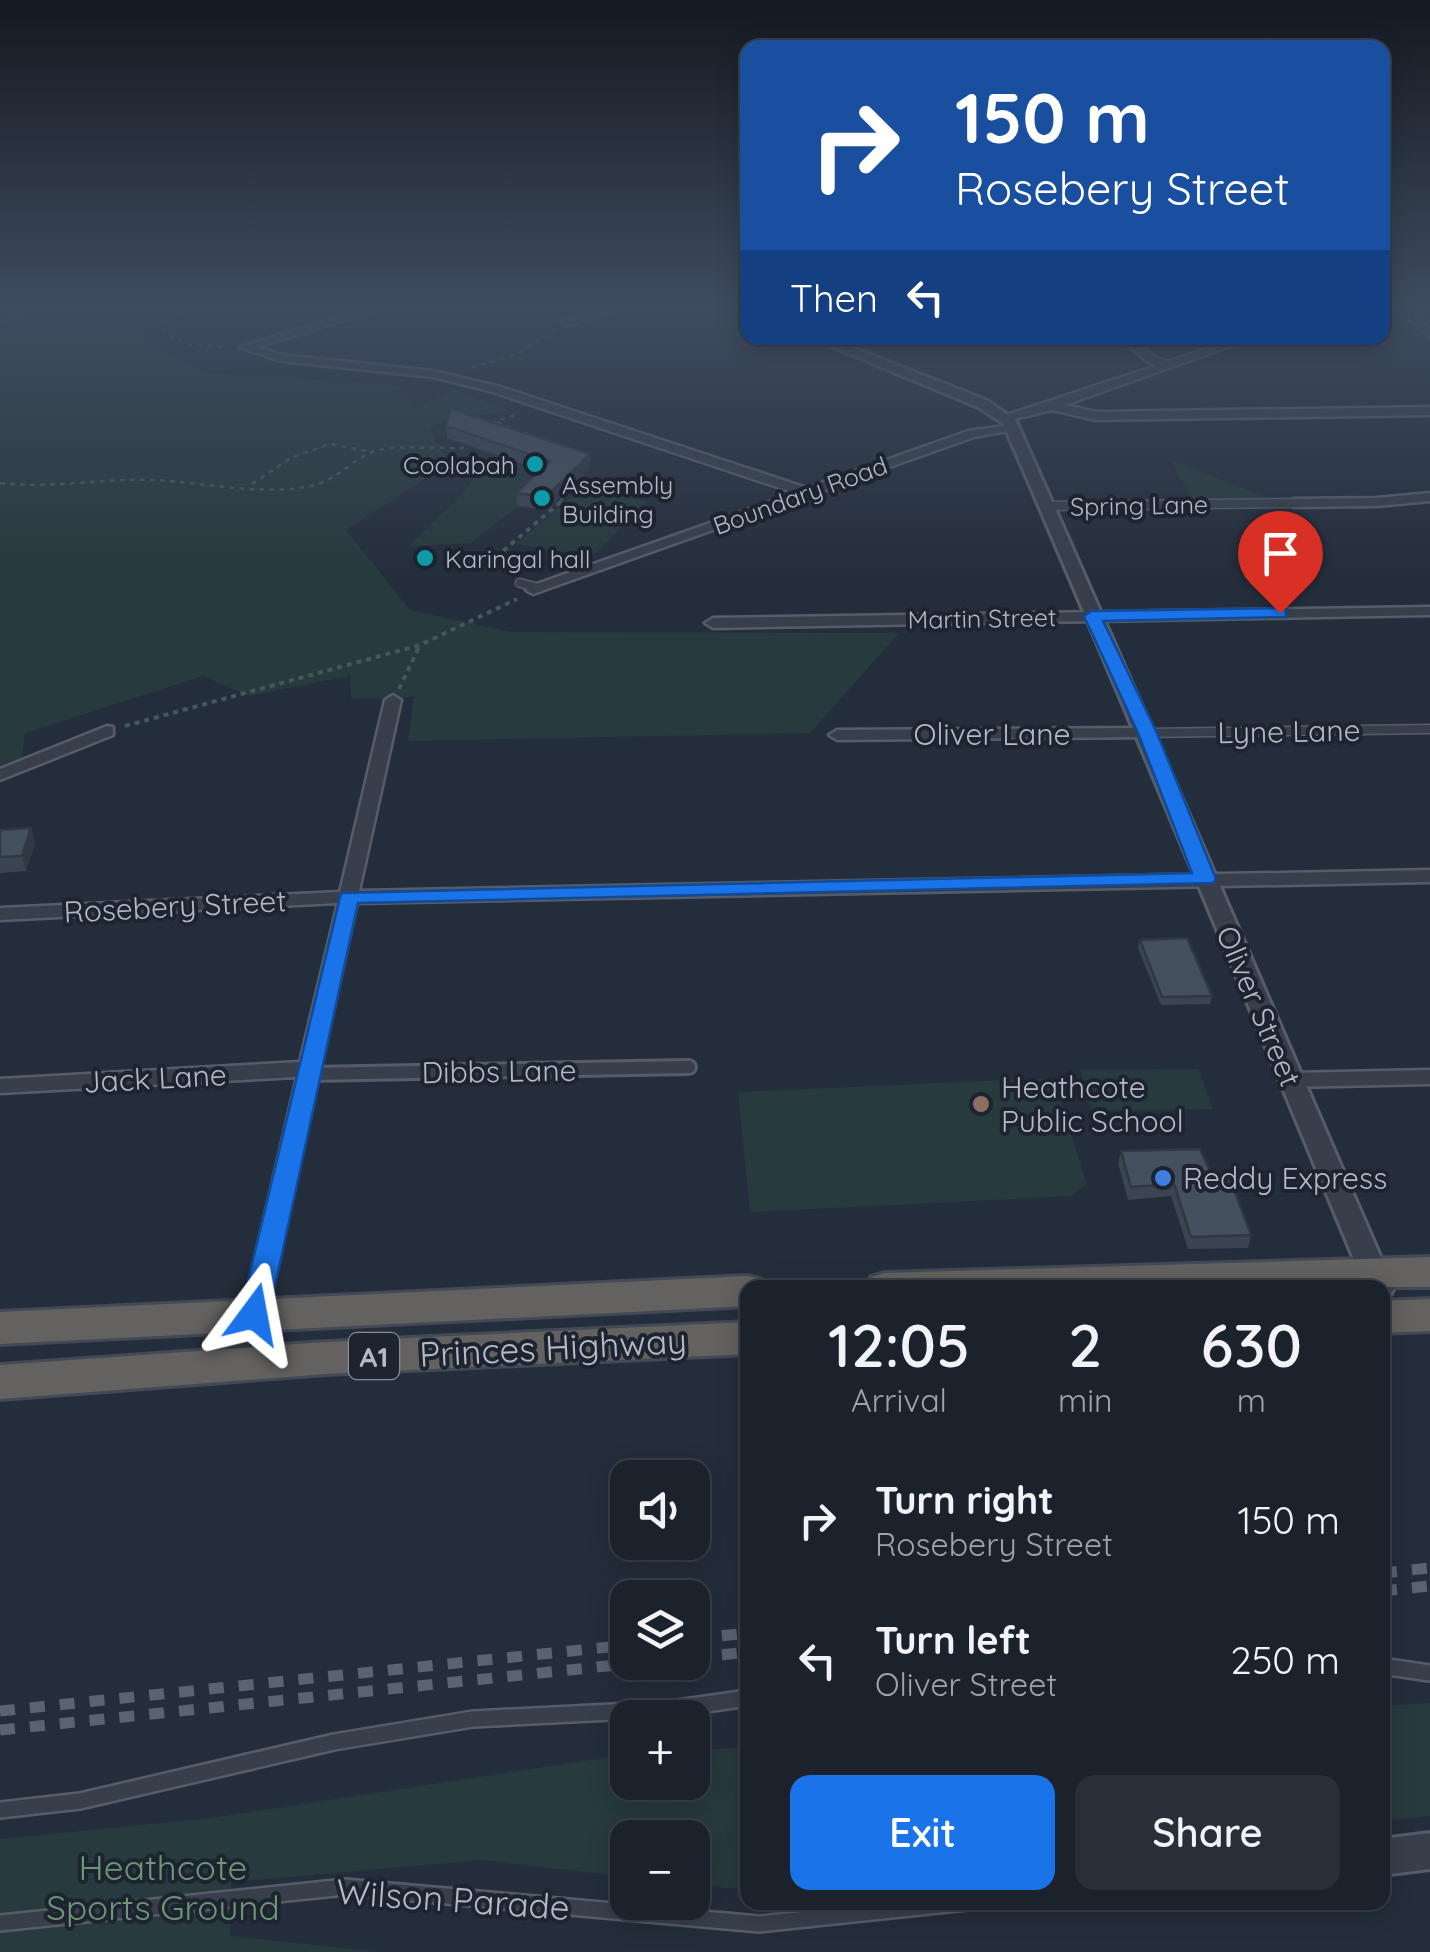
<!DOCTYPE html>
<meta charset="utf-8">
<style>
:root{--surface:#1b222c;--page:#282f38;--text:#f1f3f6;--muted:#a0a4a9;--line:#393f48;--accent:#1a73e8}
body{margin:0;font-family:Quicksand,sans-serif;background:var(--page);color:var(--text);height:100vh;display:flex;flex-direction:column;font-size:38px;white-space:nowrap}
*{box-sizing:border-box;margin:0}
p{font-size:32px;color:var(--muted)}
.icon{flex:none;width:55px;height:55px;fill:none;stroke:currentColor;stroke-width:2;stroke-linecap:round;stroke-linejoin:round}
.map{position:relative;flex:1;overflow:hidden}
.panel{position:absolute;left:740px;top:1280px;width:650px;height:630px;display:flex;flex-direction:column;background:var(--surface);border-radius:20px;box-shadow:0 5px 25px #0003,0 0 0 2px var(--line)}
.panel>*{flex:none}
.banner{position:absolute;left:740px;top:40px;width:650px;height:305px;border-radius:20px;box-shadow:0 5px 25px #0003,0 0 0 2px var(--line);background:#1a4fa0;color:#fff;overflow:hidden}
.fabs{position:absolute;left:610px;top:1460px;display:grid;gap:20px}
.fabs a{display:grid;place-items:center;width:100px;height:100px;border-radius:20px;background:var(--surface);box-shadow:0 5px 25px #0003,0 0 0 2px var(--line);font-size:50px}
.pin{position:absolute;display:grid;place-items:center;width:85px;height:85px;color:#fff;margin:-102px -42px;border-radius:50% 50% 50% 0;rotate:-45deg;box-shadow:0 0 10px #0007}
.pin .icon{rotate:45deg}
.me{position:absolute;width:110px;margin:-55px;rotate:13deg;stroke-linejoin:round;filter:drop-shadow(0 0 8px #0008)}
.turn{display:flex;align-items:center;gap:35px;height:210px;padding:0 50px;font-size:45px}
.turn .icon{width:130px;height:130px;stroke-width:2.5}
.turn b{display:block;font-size:70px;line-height:85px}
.then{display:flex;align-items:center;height:95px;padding:0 50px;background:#0003;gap:20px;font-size:38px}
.eta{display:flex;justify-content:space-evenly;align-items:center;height:170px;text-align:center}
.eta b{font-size:60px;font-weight:600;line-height:70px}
.button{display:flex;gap:20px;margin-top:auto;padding:20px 50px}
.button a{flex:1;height:115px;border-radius:20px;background:var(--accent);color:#fff;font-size:40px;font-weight:600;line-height:115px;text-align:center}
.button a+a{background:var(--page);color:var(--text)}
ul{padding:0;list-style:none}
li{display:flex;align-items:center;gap:30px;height:140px;padding:0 50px}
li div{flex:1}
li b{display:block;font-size:38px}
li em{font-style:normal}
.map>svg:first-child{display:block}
.green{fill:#273a3d}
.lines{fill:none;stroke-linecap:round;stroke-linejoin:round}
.service-far2-casing{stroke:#565d69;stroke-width:11}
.service-far1-casing{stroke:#565d69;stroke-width:18}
.service-casing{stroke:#565d69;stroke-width:20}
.minor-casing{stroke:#565d69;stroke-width:5}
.tertiary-casing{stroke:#565d69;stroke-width:6}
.trunk-casing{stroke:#434a56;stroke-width:6}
.path-far1{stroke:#46575b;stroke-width:2.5;stroke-dasharray:5 5;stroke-linecap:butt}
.path{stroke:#46575b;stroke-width:4;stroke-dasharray:5 5;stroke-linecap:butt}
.service-far2{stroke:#383f4b;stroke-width:8}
.service-far1{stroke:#383f4b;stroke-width:12}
.service{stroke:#383f4b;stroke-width:15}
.minor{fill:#383f4b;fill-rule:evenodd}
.tertiary{fill:#383f4b;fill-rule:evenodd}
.trunk{fill:#646260;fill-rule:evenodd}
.rail{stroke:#5a6372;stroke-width:11;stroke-dasharray:15 15;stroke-linecap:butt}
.wall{fill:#3b4552}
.shaded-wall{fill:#303842}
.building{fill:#45505f;stroke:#303842;stroke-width:2.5}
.route{fill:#1a73e8;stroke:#114b97;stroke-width:2.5}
.culture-dot{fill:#0f9aa8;stroke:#1d2430;stroke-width:4}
.education-dot{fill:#8d6e63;stroke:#1d2430;stroke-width:4}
.shop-dot{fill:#3f7fe0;stroke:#1d2430;stroke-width:4}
.labels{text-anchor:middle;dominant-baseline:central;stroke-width:8;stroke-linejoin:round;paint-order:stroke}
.far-poi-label{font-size:25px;fill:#b3bac7;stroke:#1d2430;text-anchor:start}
.far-street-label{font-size:25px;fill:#b3bac7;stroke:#1d2430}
.shield{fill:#1d2430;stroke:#868d9a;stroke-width:2.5}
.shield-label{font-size:28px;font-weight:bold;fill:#b3bac7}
.street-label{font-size:30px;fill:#b3bac7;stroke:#1d2430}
.poi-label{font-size:30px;fill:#b3bac7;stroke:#1d2430;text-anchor:start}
.near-street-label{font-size:35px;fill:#b3bac7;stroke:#1d2430}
.near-park-label{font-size:35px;fill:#6c9677;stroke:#1d2430}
</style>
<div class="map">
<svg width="1430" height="1952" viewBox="0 0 1430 1952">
<rect width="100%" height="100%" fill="#242d3b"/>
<g class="green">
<path d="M0 305H187L137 321 146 341 203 373 399 385 414 408 452 390 511 411 454 418 428 428 450 463 346 530 410 610 511 632 899 633 810 733 408 741 414 697 351 699 350 676 249 696 203 676 25 733 22 758 0 765Z"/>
<path d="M493 455 554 478 471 543 409 546 459 497Z"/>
<path d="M1170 460 1267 497 1266 501H1193Z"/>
<path d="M580 490 646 501 593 556 516 544Z"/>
<path d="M1198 1069 1213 1109 1092 1111 1080 1070Z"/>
<path d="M1053 1078 1087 1184 1071 1196 750 1212 738 1092Z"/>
<path d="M1430 1703V1816L1383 1821V1706Z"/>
<path d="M747 1747V1890L693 1884 692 1838H628L627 1877 483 1860 231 1882 230 1936 380 1952H0V1839L211 1818 623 1755H627L628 1782H692L693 1751Z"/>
</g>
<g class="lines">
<defs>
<g id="service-far2">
<path d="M1045 506 1294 503"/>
<path d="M520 583 539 588"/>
<path d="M1147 733 1430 729"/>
</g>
<path id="service-far1" d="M310 1074 689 1067"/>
<g id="service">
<path d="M1382 1666 1430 1673"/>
<path d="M0 1810 80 1801 334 1742 473 1719 671 1709 748 1698"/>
<path d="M0 1923 345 1887 759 1924 967 1902"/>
</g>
<g id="minor">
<path d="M378 305H393L257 347 282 355 433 371 501 387 807 488 968 431 1012 425 1018 429 974 437 533 594 526 590 528 587 795 493 493 392 433 377 281 361 239 347Z"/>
<path d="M613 305H628L570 324 561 322Z"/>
<path d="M1395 305H1406L1430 329V338Z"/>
<path d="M1121 338H1133L1153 356 1167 362 1238 338H1253L1065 405 1096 412 1430 407V415L1096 420 1052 410 1006 421 1000 417 1156 366 1145 360Z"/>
<path d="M1430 493V501L1377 506 1294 507 1287 503 1294 499 1377 498Z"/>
<path d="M1430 607V615L713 628 705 623 713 618Z"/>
<path d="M393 695 401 700 359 891 1430 870V882L357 903 266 1314 251 1365 247 1372 238 1375 229 1372 225 1365 242 1314 297 1077 0 1093V1079L300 1062 338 903 0 920V908L340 892 385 700Z"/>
<path d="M107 726 113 727V735L0 780V769Z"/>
<path d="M1147 728 1155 733 1153 737 837 740 829 735 837 730Z"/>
<path d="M1430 1070V1084L1290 1087 1279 1080 1290 1073Z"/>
</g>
<g id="tertiary">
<path d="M733 305H748V311Z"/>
<path d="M812 338H828L988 401 1016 421C1145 709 1268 999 1394 1288L1390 1295 1382 1298V1288H1366C1245 999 1128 710 1003 423L978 407Z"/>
<path d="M1430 1833V1869L1382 1875V1839Z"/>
</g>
<g id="trunk">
<path d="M1430 1257V1287L865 1288 871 1277 885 1273Z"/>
<path d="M748 1276 762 1280 766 1288H748V1306L0 1344V1312Z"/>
<path d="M1430 1299V1331L1382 1333V1301Z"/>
<path d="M748 1322V1354L326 1374 0 1399V1365L326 1342Z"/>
</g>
</defs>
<use href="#service-far2" class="service-far2-casing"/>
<use href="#service-far1" class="service-far1-casing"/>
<use href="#service" class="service-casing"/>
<use href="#minor" class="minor-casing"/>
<use href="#tertiary" class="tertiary-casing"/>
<use href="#trunk" class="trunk-casing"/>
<g class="path-far1">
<path d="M173 305 178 306 179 313 153 326 186 344 228 348"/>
<path d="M0 321 104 305"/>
<path d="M471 368 520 353 555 329"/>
<path d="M497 422 522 433"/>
<path d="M491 423 518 414"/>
<path d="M0 483C52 489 101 478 153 480 201 482 249 494 298 488 337 484 341 466 372 452 390 444 440 449 463 448L459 437"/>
<path d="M252 484 291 458 330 444 372 452"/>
<path d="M560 502 575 480"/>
</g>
<g class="path">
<path d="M448 555 476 565 494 554 489 563 563 500"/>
<path d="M476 565 485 569 494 564"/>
<path d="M399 689 420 645"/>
<path d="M125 726 420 645 517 599"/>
</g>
<use href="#service-far2" class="service-far2"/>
<use href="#service-far1" class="service-far1"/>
<use href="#service" class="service"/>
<use href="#minor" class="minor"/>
<use href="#tertiary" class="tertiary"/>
<use href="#trunk" class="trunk"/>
<g class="rail">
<path d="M1382 1573 1430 1568"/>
<path d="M1382 1591 1430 1586"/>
<path d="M692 1639 748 1633"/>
<path d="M692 1658 748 1652"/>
<path d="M0 1711 628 1645"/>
<path d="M0 1730 645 1662"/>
</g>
</g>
<g class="wall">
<path d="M446 426 590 454V467L547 510 517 506 516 493 540 470 447 438Z"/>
<path d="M31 828 35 844 26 871 0 873V830Z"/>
<path d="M1140 940 1212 996 1210 1004 1161 1005 1138 948Z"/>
<path d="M1121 1151 1215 1182 1251 1235 1248 1248 1188 1249 1171 1196 1128 1200 1118 1163Z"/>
</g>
<g class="shaded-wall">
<path d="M590 454V467L547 510 546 497Z"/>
<path d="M31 828 35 844 26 871 22 856Z"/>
</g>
<g class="building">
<path d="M451 409 590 454 546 497 516 493 550 461 446 426Z"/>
<path d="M31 828 22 856 0 857V830Z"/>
<path d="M1187 938 1212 996 1162 997 1140 940Z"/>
<path d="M1200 1149 1215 1182 1231 1181 1251 1235 1191 1237 1174 1184 1131 1187 1121 1151Z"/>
</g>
<linearGradient id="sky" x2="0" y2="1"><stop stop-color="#141920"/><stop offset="0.53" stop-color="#3f4c60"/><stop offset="1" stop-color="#3f4c60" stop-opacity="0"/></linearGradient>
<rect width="1430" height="578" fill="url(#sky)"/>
<path class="route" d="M1280 608 1286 609V617L1103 621 1157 733 1216 879 1213 883 358 903 269 1314 264 1322 254 1325 245 1322 240 1314 341 893 1192 873 1138 733 1084 616 1092 611Z"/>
<g class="culture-dot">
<circle cx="535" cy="464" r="10"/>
<circle cx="542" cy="498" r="10"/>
<circle cx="425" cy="558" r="10"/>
</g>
<circle class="education-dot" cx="981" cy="1104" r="10"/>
<circle class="shop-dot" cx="1163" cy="1178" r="10"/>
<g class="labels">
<g class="far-poi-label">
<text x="515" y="464" text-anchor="end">Coolabah</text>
<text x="562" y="484">Assembly<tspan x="562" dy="29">Building</tspan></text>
<text x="445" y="558">Karingal hall</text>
</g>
<g class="far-street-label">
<text transform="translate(800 495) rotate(-20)">Boundary Road</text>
<text transform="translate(1139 505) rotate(-1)">Spring Lane</text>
<text transform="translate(982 618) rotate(-1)">Martin Street</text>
</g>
<rect class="shield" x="349" y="1333" width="50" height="46" rx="8"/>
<g class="shield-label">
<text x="374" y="1356">A1</text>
</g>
<g class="street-label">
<text transform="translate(1289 731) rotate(-1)">Lyne Lane</text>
<text x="992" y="734">Oliver Lane</text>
<text transform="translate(175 906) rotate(-3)">Rosebery Street</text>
<text transform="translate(1259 1006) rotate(67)">Oliver Street</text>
<text transform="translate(499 1071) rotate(-1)">Dibbs Lane</text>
<text transform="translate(155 1078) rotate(-3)">Jack Lane</text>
</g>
<g class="poi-label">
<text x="1001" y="1087">Heathcote<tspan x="1001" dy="34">Public School</tspan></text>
<text x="1183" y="1178">Reddy Express</text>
</g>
<g class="near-street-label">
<text transform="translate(553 1347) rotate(-3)">Princes Highway</text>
<text transform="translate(453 1899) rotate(4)">Wilson Parade</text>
</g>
<g class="near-park-label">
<text x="163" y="1867">Heathcote<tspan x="163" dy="40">Sports Ground</tspan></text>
</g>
</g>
</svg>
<div class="fabs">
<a><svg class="icon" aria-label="sound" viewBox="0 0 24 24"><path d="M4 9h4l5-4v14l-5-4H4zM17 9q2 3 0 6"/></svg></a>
<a><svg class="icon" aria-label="layers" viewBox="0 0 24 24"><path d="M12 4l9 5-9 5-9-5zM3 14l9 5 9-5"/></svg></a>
<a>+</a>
<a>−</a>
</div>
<div class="pin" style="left:1280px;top:613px;background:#d93025"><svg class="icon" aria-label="arrive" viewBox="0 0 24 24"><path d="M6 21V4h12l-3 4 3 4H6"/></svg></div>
<svg class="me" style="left:254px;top:1314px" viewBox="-20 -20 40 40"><path d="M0-17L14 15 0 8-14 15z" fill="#1a73e8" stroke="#fff" stroke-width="4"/></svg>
<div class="banner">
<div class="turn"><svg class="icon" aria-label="right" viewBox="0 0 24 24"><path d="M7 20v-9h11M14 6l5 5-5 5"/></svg><div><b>150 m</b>Rosebery Street</div></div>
<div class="then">Then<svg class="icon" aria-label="left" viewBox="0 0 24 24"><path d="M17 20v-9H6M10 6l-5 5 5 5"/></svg></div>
</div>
<section class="panel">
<div class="eta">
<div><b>12:05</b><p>Arrival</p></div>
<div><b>2</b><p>min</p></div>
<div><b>630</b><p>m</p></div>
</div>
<ul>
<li><svg class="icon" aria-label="right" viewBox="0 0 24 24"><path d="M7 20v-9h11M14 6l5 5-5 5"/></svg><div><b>Turn right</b><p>Rosebery Street</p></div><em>150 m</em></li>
<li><svg class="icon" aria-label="left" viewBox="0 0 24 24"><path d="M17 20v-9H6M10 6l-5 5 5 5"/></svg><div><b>Turn left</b><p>Oliver Street</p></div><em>250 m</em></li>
</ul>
<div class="button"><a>Exit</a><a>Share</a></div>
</section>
</div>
